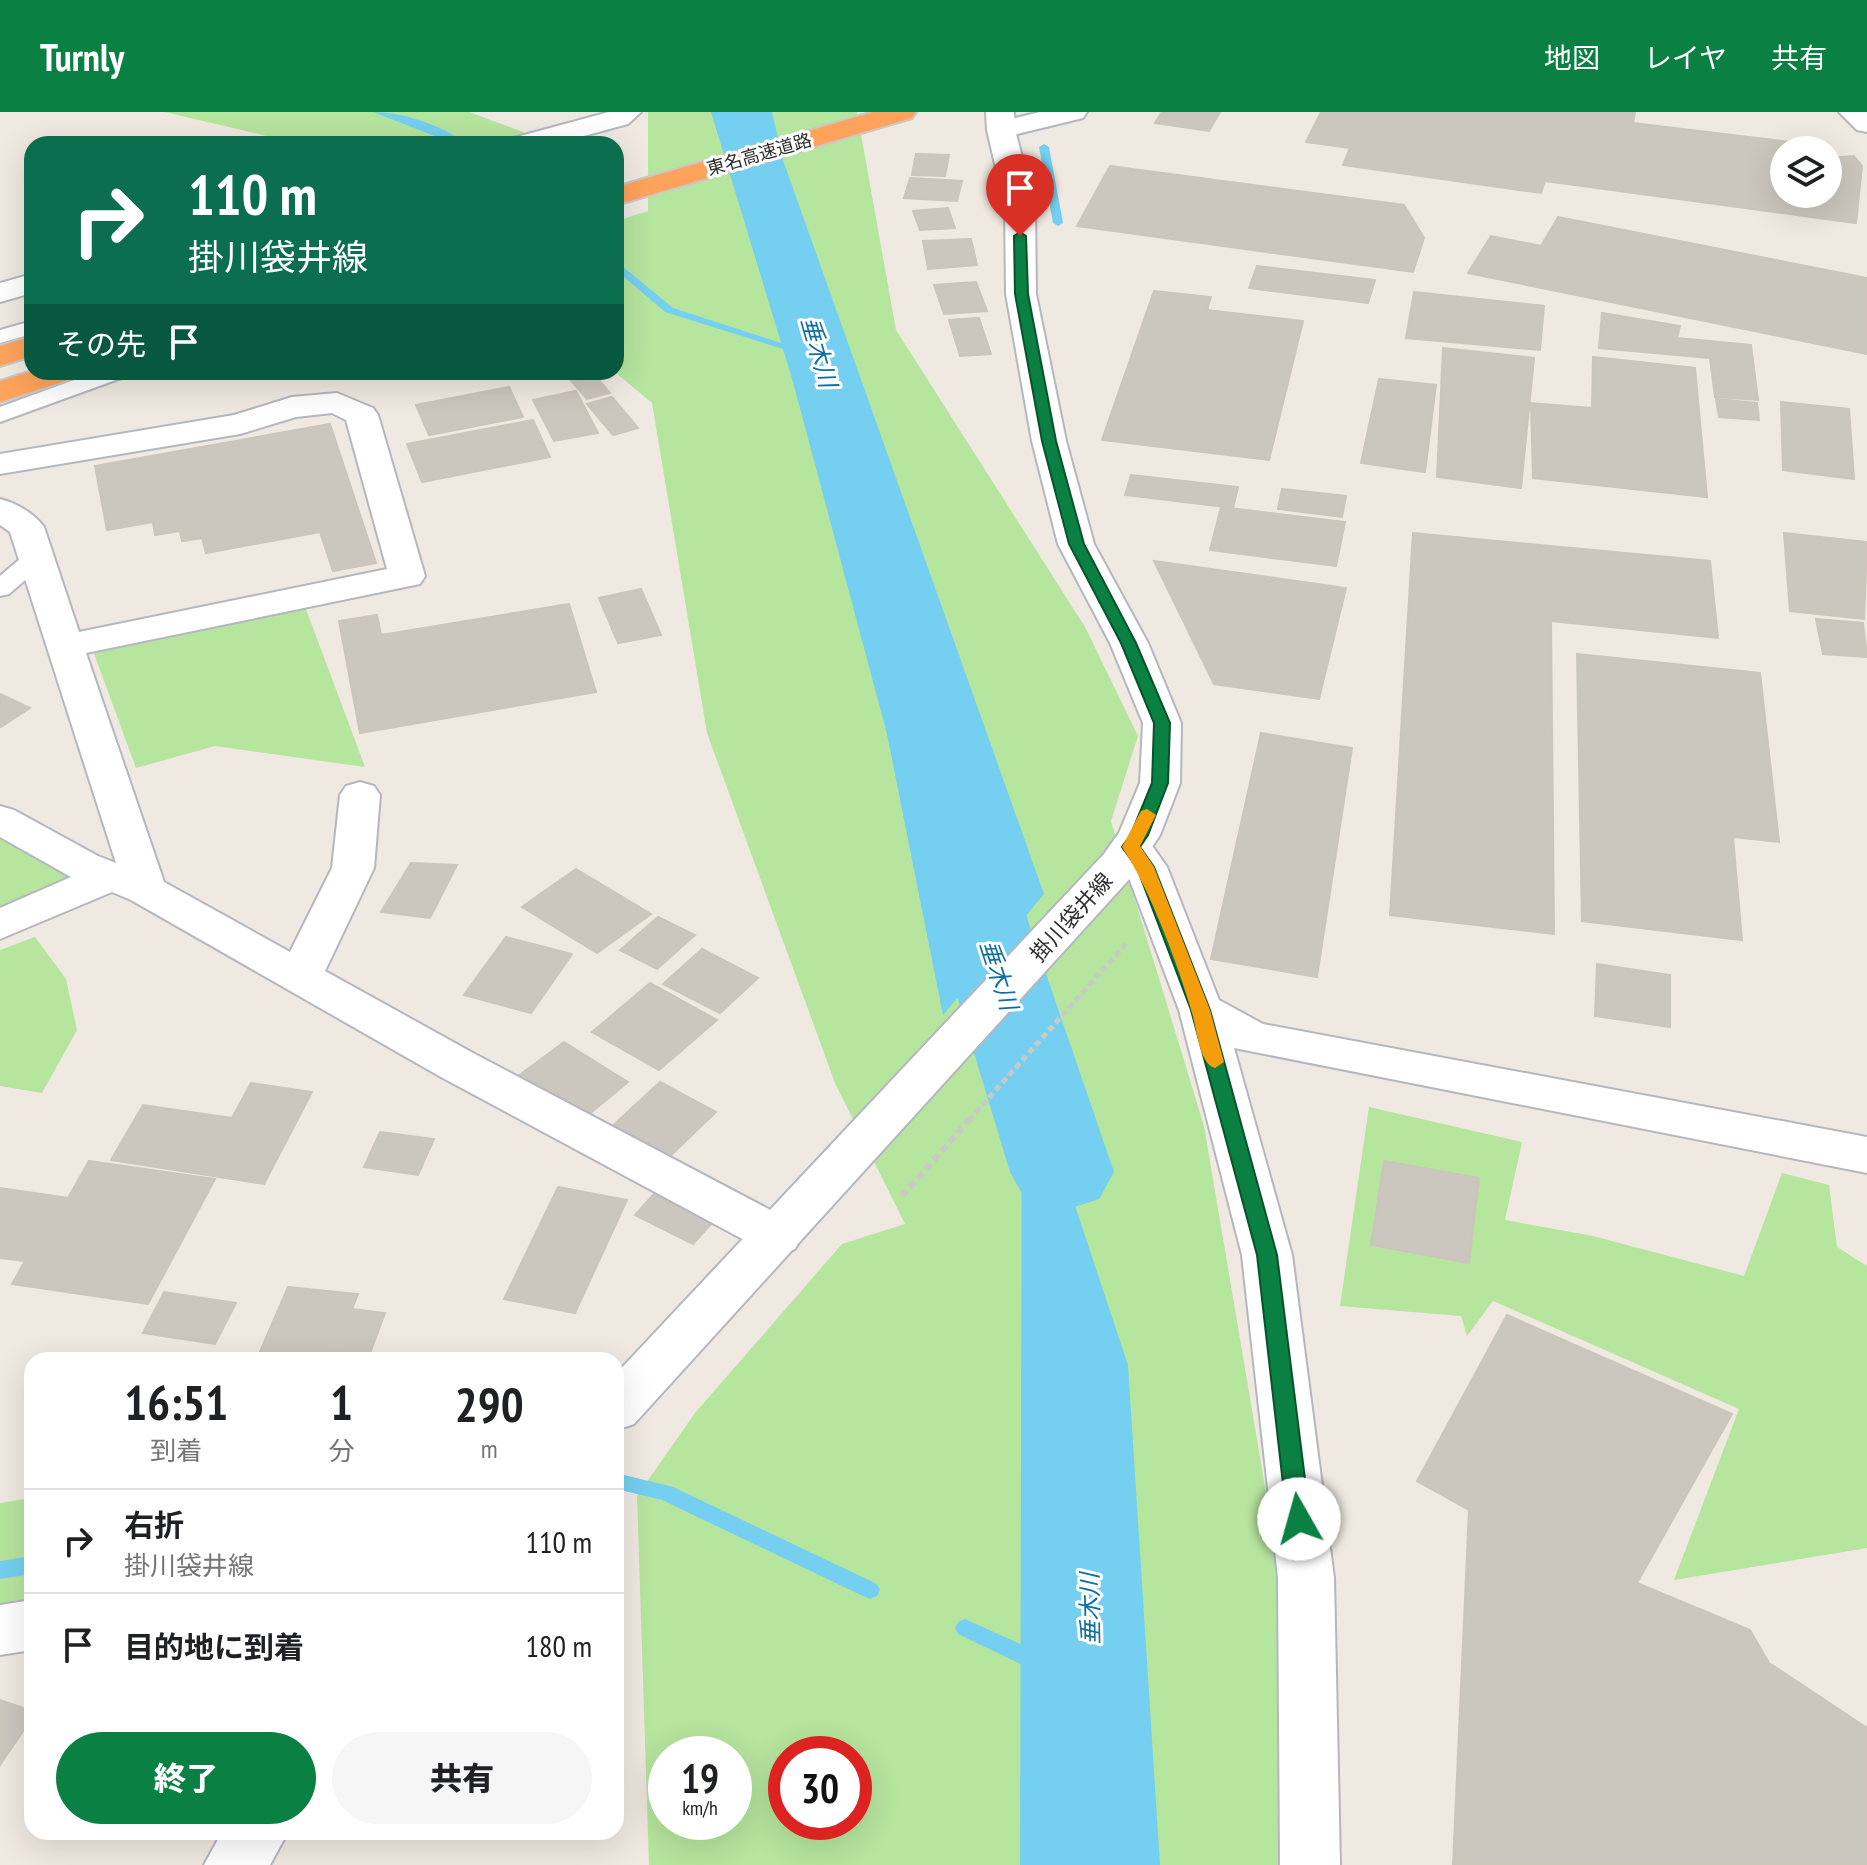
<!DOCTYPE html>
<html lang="ja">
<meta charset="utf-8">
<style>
:root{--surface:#fff;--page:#f6f6f6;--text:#202124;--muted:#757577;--line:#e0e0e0;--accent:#0b8043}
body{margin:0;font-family:"PT Sans Narrow","Noto Sans JP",sans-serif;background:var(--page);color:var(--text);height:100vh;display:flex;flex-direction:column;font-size:30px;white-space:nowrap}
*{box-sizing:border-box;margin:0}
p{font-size:26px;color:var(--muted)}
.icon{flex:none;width:44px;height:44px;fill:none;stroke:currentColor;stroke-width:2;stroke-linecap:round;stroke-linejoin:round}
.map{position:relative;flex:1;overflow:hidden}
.drawer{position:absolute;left:24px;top:1240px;width:600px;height:488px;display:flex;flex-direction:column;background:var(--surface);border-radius:24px;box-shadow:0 8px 32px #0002}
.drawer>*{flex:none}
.hud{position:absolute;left:24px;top:24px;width:600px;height:244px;border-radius:24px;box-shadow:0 8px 32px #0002;background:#0b6e4f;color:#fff;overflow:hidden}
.controls{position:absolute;left:1770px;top:24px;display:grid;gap:16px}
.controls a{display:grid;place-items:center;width:72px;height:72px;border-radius:50%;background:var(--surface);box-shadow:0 8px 32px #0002;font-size:40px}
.speed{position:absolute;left:648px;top:1624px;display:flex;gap:16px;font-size:40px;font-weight:700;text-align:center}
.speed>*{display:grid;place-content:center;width:104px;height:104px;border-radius:50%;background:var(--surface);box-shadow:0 8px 32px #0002;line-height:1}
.speed small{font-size:20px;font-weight:400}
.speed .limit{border:12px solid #d22;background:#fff;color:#111}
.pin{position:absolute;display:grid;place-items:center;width:68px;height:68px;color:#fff;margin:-82px -34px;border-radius:50% 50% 50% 0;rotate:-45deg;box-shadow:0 0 8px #0007}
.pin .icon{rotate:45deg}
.me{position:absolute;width:88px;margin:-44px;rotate:353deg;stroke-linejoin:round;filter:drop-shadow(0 0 6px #0008)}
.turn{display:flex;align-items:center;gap:28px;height:168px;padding:0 32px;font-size:36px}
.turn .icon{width:104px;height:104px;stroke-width:2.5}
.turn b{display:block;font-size:56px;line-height:68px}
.then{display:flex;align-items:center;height:76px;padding:0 32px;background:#0003;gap:16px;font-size:30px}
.eta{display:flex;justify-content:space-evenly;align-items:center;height:136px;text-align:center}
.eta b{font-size:48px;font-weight:800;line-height:56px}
.button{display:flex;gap:16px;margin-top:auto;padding:16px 32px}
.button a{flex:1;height:92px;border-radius:48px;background:var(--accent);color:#fff;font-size:32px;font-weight:800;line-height:92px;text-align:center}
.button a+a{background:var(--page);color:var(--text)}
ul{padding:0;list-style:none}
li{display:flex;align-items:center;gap:24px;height:104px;padding:0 32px;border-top:2px solid var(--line)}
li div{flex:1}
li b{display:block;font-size:30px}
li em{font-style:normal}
header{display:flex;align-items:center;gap:48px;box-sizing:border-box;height:112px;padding:0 40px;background:var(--accent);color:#fff}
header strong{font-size:38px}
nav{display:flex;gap:44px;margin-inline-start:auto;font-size:28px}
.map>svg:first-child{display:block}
.green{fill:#b6e59e;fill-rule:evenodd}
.water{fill:#75cff0}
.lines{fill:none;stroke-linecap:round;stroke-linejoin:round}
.stream{fill:#75cff0;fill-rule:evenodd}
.river{fill:#75cff0;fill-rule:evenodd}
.building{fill:#cbc7bf;stroke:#cbc5ba;stroke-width:2}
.service-casing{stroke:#b4b7c1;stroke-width:4}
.minor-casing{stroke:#b4b7c1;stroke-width:4}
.secondary-casing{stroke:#b4b7c1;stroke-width:4}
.motorway-casing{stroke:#c9c9c9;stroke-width:4}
.path-far1{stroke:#c9c9c9;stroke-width:5;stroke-dasharray:6 4;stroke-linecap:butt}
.path{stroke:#c9c9c9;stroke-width:6;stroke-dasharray:7 5;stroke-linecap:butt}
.service{fill:#fff;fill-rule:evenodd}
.minor{fill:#fff;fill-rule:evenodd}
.secondary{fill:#fff;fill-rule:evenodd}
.motorway{fill:#ffa35c;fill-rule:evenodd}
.route{fill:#0b8043;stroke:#07532c;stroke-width:2}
.slow{fill:#f59e0b}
.labels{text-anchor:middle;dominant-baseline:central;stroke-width:6;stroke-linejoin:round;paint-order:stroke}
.far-street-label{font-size:18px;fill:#2e2e2e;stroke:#fff}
.street-label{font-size:22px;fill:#2e2e2e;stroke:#fff}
.water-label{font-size:24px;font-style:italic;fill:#0d6fa3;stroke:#fff}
</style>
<header>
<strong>Turnly</strong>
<nav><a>地図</a><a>レイヤ</a><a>共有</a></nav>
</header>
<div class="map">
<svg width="1867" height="1753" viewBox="0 0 1867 1753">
<rect width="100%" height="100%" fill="#efe9e1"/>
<g class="green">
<path d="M165 0H469L542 27 523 32H301Z"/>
<path d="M648 0H857L896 218 1085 515 1138 624 1111 709 1204 1014 1329 1753H649L637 1384 695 1301 842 1132 905 1112 835 971 707 621 652 291 615 260 616 109 648 99ZM666 1642H734V1710H666ZM786 1642H854V1710H786Z"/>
<path d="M304 492 365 655 215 634 136 656 92 536Z"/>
<path d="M0 706 96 759 0 802Z"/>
<path d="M35 825 66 867 77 918 42 981 0 974V838Z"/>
<path d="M1369 995 1522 1030 1505 1108 1593 1124 1744 1164 1782 1061 1829 1073 1837 1135 1867 1154V1436L1674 1468 1739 1297 1493 1189 1467 1224 1461 1204 1340 1194Z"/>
<path d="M32 1386V1508L0 1513V1391Z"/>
</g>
<g class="water">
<path d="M711 0H772L784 51 1044 782 943 903 887 622 793 270Z"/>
<path d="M1022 934 1128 1253 1160 1753H1020Z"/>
</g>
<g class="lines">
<g class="stream">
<path d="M373 0C402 0 441 13 464 30L455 32Z"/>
<path d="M1044 32 1049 35 1063 111 1058 114 1053 111 1039 35Z"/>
<path d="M616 149 673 196 809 240 799 242 665 200 616 158Z"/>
<path d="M616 1361 673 1375 877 1472 880 1478 877 1484 870 1487 863 1484 662 1388 616 1377Z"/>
<path d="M32 1444V1462L0 1467V1449Z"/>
<path d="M965 1507 1047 1544 1050 1551 1047 1558 1040 1560 1033 1558 958 1522 955 1516 958 1510Z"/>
</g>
<path class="river" d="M955 686 987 695 1000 715 1030 815 1114 1060 1099 1087 1062 1099 1025 1087 1010 1060 936 815 910 715 923 695Z"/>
</g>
<g class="building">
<path d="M1162 0H1220L1209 19 1155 11Z"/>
<path d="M1321 0H1635L1633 11 1790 30 1789 36 1809 38H1784V82H1828V46L1854 44 1862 54 1856 111 1545 69 1541 81 1343 53 1350 36 1306 30Z"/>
<path d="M916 42 949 43 945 64 912 63Z"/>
<path d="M1110 54 1404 93 1424 126 1413 160 1077 114Z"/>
<path d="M910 66 962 69 957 89 904 86Z"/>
<path d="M948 96 955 116 920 118 913 99Z"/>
<path d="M1558 105 1867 166V242L1468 161 1491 124 1541 134Z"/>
<path d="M971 127 977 153 928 157 923 129Z"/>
<path d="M1257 154 1375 168 1368 191 1249 176Z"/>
<path d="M976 170 987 199 944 202 934 173Z"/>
<path d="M1154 179 1211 185 1207 198 1303 209 1269 348 1102 328Z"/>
<path d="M1414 180 1544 194 1540 238 1406 226Z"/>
<path d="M1602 201 1680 214 1677 226 1751 233 1758 288 1715 285 1710 246 1599 236Z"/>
<path d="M979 206 991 242 960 244 949 208Z"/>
<path d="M1443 236 1534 246 1521 376 1437 365Z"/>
<path d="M1593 245 1695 256 1707 385 1533 366 1531 291 1592 296Z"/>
<path d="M582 260H592L610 281 587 287 567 264Z"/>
<path d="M1379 267 1436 273 1425 360 1361 351Z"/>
<path d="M509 275 523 305 429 323 416 293Z"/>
<path d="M576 279 598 321 554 329 533 288Z"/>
<path d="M612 285 638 316 613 323 587 292Z"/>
<path d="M1716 287 1757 291 1759 308 1719 305Z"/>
<path d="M1781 290 1849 297 1854 367 1783 358Z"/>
<path d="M533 308 550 345 422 370 407 332Z"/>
<path d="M330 312 376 451 333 459 320 420 206 441 202 426 182 429 180 419 155 423 153 410 107 418 95 354Z"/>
<path d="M1131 363 1238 375 1233 396 1125 383Z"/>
<path d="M1282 377 1346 384 1342 405 1278 397Z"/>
<path d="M1221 395 1345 410 1336 454 1210 438Z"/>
<path d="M1413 421 1710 449 1718 526 1551 509 1554 822 1390 803Z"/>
<path d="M1784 421 1867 430 1864 507 1790 499Z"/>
<path d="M1154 449 1346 476 1319 587 1214 572Z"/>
<path d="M641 477 661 523 618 531 599 486Z"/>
<path d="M569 492 596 580 360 621 339 509 377 503 381 523Z"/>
<path d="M1816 507 1863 511 1867 545 1823 542Z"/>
<path d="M1577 542 1760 561 1779 730 1733 725 1742 828 1582 809Z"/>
<path d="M0 582 30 596 1 615H0Z"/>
<path d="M1261 621 1352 636 1317 865 1211 847Z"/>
<path d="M411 751 457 753 430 806 381 800Z"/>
<path d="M576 757 651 802 597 841 522 795Z"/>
<path d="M658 805 695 823 657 857 620 838Z"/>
<path d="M506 825 572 842 531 901 464 883Z"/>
<path d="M702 837 758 866 720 901 663 872Z"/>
<path d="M1597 852 1670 863V915L1595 904Z"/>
<path d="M650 871 717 908 659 958 592 920Z"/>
<path d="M564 930 628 970 582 1008 517 965Z"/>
<path d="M660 970 716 1000 665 1049 608 1018Z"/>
<path d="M251 971 312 980 264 1072 111 1048 143 993 232 1006Z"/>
<path d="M380 1020 434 1027 418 1063 364 1055Z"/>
<path d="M89 1049 215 1067 148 1192 12 1172 25 1149 0 1146V1076L68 1086Z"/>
<path d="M1384 1049 1479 1066 1469 1151 1371 1133Z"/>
<path d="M558 1075 627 1088 575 1201 504 1187Z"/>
<path d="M654 1082 712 1111 693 1132 635 1103Z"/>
<path d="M288 1175 358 1182 352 1197 385 1201 369 1244 333 1240 330 1248H314L259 1242Z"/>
<path d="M164 1180 236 1191 215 1232 143 1221Z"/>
<path d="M1507 1203 1732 1302 1637 1471 1750 1518 1769 1551 1867 1616V1753H1453L1469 1398 1417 1369Z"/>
<path d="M0 1588 32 1599V1606L0 1653Z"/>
</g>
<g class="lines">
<defs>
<g id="service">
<path d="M32 209V222L0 231V218Z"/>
<path d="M96 260H127L124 265 0 310V295Z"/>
<path d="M36 439 45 441 48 446 45 451 9 482 0 484V464L27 441Z"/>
</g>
<g id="minor">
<path d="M609 0H641L628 12 554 32H509L513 26Z"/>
<path d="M1040 0H1087L1083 6 1001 26 991 24 987 18 991 12Z"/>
<path d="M1839 0H1867V20L1857 18Z"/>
<path d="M32 162V181L0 190V171Z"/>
<path d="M337 281 373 296 378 303 425 464 420 472 86 541 164 770 290 840 332 756 340 683 346 674 360 670 374 674 380 683 374 756 325 859 473 941 795 1111 802 1124 795 1137 778 1143 761 1137 441 965 131 788 112 780 0 827V796L71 765 0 725V694L14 698 98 744 116 751 10 420 0 413V387C16 391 34 401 44 415L79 520 387 457 346 308 332 301 296 305 240 322 0 362V342L234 303 292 285Z"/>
<path d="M1131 722 1146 725 1167 755 1219 888 1263 912 1867 1025V1061L1234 936 1292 1143 1334 1466 1340 1753H1280L1278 1466 1242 1143 1179 898 1126 758 1110 735 1116 725Z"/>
<path d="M32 1488V1538L0 1543V1493Z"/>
</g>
<g id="secondary">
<path d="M986 0H1014L1015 18 1035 95 1036 182 1066 329 1094 432 1148 531 1181 611 1180 671 1160 723 1134 762 634 1312 616 1318V1262L1104 742 1119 721 1140 671 1143 611 1110 531 1058 432 1032 329 1006 182 1005 95 987 18Z"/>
<path d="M222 1720H288L270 1753H204Z"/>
</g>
<g id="motorway">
<path d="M873 0H916L912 6 616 93V75Z"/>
<path d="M32 224V244L0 254V234Z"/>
<path d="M32 259 76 260 71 267 0 290V269Z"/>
</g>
</defs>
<use href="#service" class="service-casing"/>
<use href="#minor" class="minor-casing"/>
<use href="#secondary" class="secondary-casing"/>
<use href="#motorway" class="motorway-casing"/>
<path class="path-far1" d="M969 1008 1126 832"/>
<path class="path" d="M902 1084 971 1006"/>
<use href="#service" class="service"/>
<use href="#minor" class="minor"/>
<use href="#secondary" class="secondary"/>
<use href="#motorway" class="motorway"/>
</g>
<path class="route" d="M1020 120 1026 124 1028 182 1056 329 1084 432 1136 531 1170 611 1168 671 1148 723 1140 735 1154 755 1210 898 1277 1143 1310 1407 1307 1414 1299 1417 1291 1414 1287 1407 1257 1143 1191 898 1137 756 1122 735 1131 722 1152 671 1154 611 1121 531 1069 432 1042 329 1015 182 1014 124Z"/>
<path class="slow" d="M1147 697 1156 703 1140 734 1154 755 1210 898 1224 950 1215 956C1199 952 1197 916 1192 901 1178 852 1150 777 1122 735L1141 699Z"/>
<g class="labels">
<g class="far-street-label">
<text transform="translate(759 42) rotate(-16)">東名高速道路</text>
</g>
<g class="street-label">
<text transform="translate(1071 805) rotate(-48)">掛川袋井線</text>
</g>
<g class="water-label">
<text transform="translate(819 240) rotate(74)">垂木川</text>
<text transform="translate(999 863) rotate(72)">垂木川</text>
<text transform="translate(1090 1497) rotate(-91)">垂木川</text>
</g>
</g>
</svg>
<div class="controls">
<a><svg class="icon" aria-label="layers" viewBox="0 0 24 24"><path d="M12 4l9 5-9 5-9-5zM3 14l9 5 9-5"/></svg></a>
</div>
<div class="speed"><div>19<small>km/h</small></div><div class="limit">30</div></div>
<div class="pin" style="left:1020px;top:124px;background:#d93025"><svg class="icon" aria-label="arrive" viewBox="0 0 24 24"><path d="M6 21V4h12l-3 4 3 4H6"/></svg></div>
<svg class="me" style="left:1299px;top:1407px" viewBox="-20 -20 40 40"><circle r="19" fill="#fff"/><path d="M0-13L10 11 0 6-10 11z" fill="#0b8043"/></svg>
<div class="hud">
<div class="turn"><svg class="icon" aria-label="right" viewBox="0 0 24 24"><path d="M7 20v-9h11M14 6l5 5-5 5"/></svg><div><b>110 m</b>掛川袋井線</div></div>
<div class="then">その先<svg class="icon" aria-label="arrive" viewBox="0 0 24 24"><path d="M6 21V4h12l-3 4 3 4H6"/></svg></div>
</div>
<section class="drawer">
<div class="eta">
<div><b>16:51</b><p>到着</p></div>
<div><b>1</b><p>分</p></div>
<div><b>290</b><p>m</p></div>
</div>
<ul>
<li><svg class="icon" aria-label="right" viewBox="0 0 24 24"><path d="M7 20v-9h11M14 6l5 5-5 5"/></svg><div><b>右折</b><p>掛川袋井線</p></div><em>110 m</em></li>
<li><svg class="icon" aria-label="arrive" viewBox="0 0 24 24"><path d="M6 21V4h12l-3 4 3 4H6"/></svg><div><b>目的地に到着</b></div><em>180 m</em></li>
</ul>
<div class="button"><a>終了</a><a>共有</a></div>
</section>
</div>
